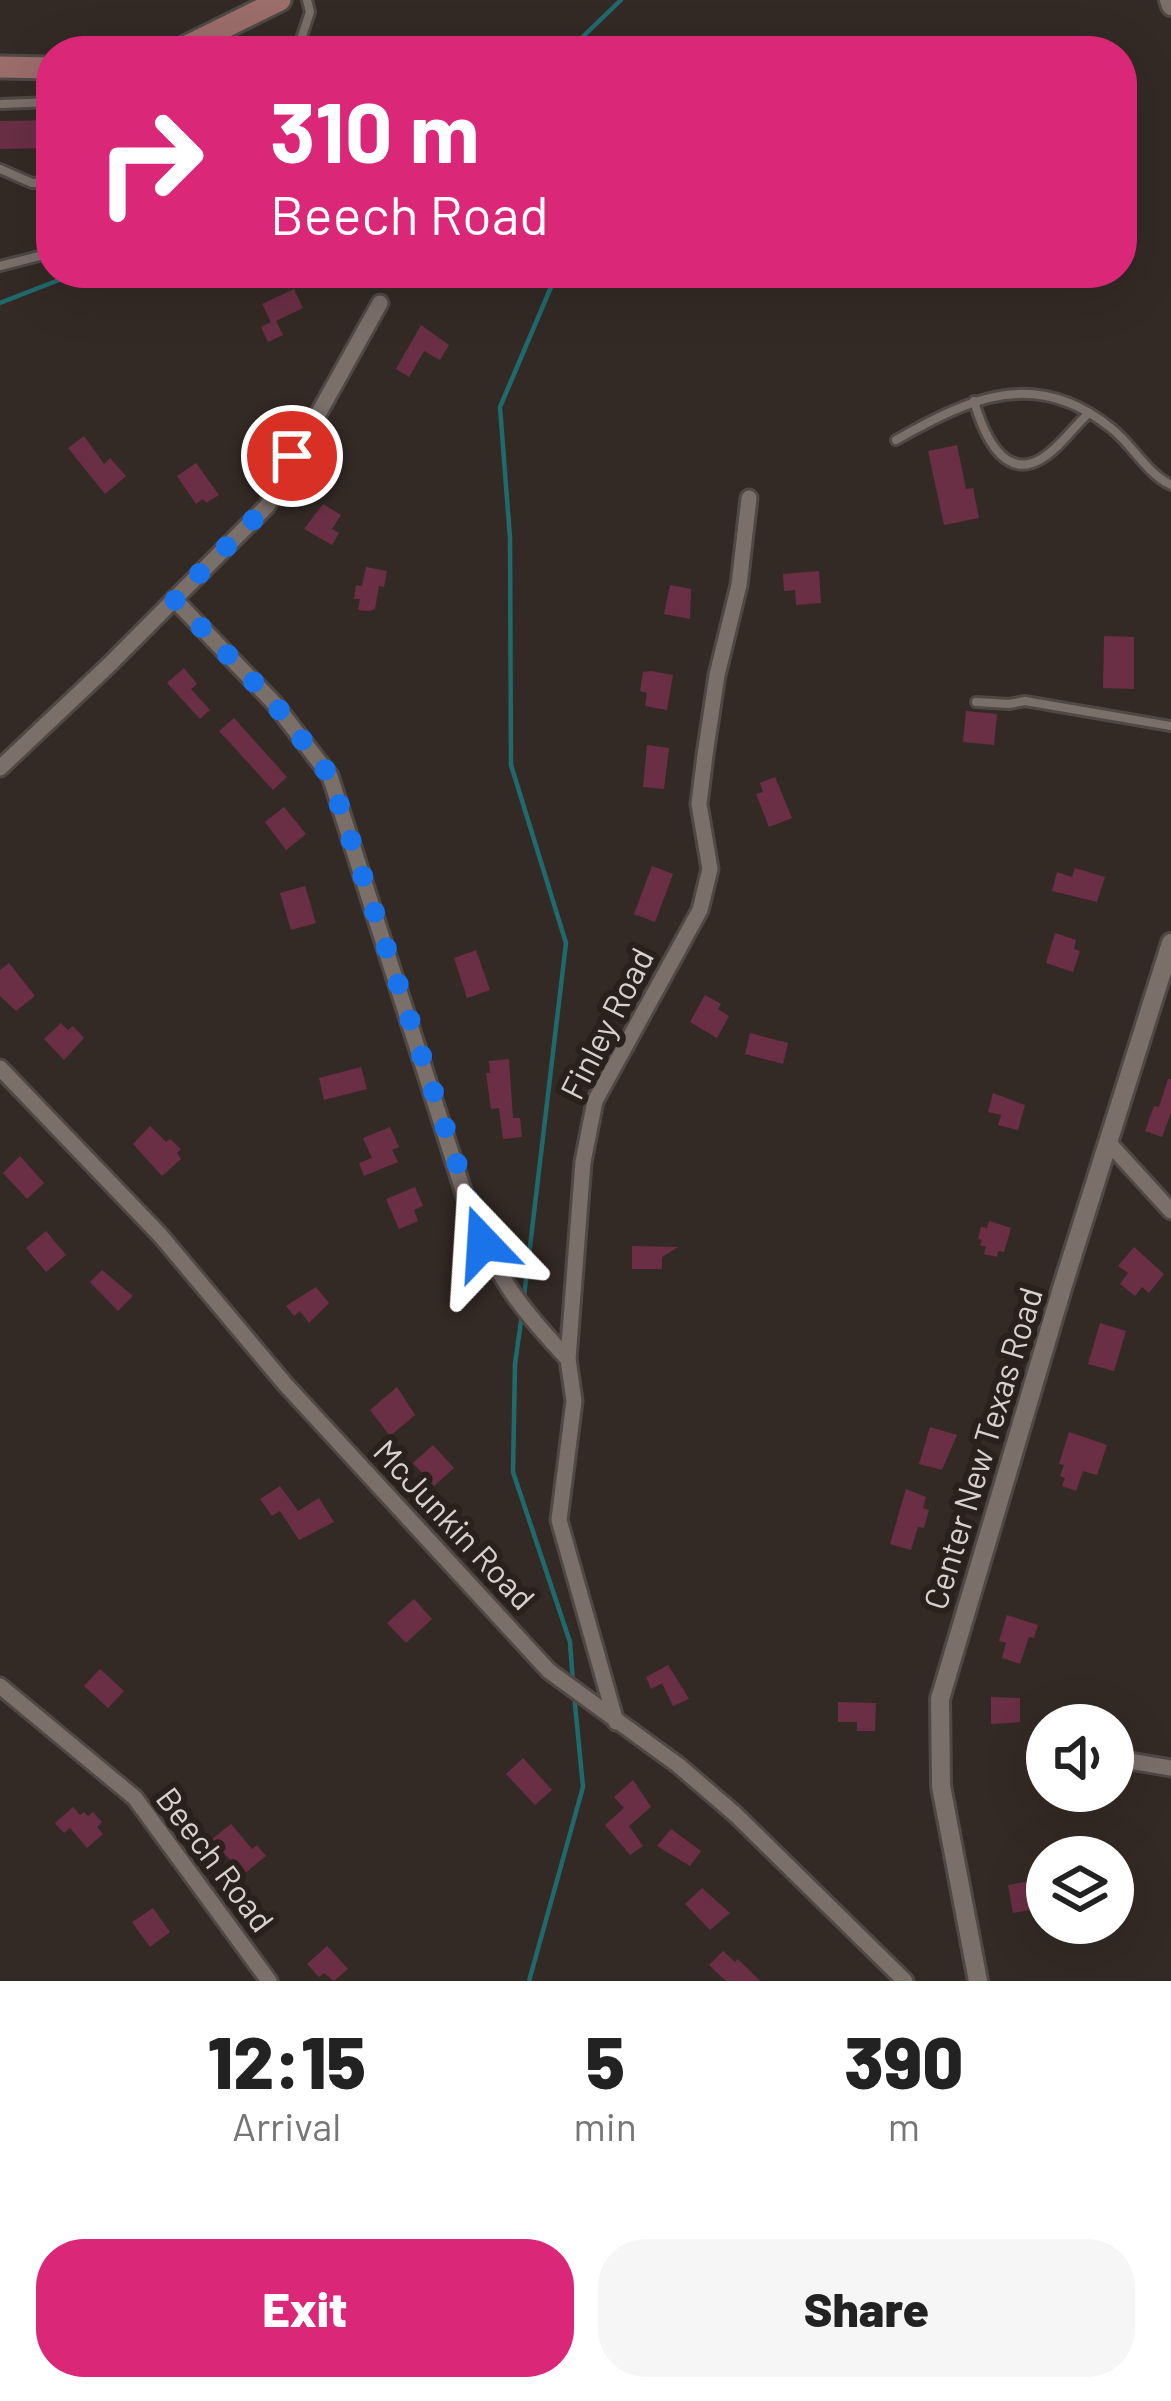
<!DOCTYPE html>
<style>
:root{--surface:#fff;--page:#f6f6f6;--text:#222;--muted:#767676;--accent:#db2777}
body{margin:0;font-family:Barlow,sans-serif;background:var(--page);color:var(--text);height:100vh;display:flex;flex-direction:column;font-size:45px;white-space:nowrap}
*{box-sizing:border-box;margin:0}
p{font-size:39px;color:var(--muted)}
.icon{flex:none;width:66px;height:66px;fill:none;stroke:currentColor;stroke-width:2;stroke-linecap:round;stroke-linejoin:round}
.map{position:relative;height:1981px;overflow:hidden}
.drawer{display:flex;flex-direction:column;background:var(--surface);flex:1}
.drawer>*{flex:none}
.guide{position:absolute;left:36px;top:36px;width:1101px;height:252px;border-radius:48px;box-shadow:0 12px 48px #0002;background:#db2777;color:#fff;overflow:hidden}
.tools{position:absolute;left:1026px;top:1704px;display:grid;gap:24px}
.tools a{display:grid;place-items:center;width:108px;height:108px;border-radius:50%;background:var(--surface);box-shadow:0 12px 48px #0002;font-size:60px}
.pin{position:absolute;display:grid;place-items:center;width:102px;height:102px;color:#fff;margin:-51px;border:6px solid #fff;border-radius:50%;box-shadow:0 3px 12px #0007}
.me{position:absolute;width:132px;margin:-66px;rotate:340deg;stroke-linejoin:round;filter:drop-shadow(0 0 9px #0008)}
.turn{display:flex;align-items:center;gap:42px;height:252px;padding:0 36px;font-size:54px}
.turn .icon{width:156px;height:156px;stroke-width:2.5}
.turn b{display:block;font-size:84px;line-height:102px}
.eta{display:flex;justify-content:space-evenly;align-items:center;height:204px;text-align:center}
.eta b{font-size:72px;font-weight:800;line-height:84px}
.action{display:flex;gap:24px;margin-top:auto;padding:24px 36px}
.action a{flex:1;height:138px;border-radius:48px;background:var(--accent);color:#fff;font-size:48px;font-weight:800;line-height:138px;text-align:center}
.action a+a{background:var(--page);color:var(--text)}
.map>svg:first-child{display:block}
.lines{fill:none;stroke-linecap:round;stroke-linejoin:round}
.stream{stroke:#206a6d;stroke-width:4.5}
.building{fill:#6a2f45}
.service-casing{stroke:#504844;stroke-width:14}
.minor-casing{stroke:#504844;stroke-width:21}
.tertiary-casing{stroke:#504844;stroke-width:24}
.secondary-casing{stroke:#504844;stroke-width:27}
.service{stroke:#7b6f6a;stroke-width:8}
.minor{stroke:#7b6f6a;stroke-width:15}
.tertiary{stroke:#7b6f6a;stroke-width:18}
.secondary{stroke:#9b6d6b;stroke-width:21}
.route{stroke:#1a73e8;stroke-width:21;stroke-dasharray:0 37.8}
.labels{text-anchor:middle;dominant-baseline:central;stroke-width:12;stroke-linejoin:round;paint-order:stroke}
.street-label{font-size:33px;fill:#d8d1ce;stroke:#2a211c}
</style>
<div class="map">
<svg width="1171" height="1981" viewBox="0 0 1171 1981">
<rect width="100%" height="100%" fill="#342a25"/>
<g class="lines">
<g class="stream">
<path d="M568 51 621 0"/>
<path d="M0 303 77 273"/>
<path d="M524 1297 566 943 511 765 510 538 500 407 557 273"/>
<path d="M522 1314 515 1364 513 1472 570 1642 573 1683"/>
<path d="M529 1981 583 1787 574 1694"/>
</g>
</g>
<g class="building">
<path d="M51 120V148L0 149V121Z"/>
<path d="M294 289 303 308 276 321 283 335 268 342 261 327 271 322 262 304Z"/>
<path d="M421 325 449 345 440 360 424 351 409 377 396 369Z"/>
<path d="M84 436 104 464 110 458 126 476 105 494 68 448Z"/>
<path d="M957 445 966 489 973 488 979 518 944 525 928 451Z"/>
<path d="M196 463 219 495 206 503 203 499 196 504 177 476Z"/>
<path d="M323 504 341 515 332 529 339 533 332 545 304 529Z"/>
<path d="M366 567 387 571 384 587 379 586 375 609 370 611 358 610 360 599H354L356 585 362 586Z"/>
<path d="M819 571 821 603 796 605 795 590 784 591 783 574Z"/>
<path d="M670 585 691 589 690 619 664 614Z"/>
<path d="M1104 636 1134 637V689L1103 688Z"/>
<path d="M184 668 197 684 191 689 210 710 200 719 167 683Z"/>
<path d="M651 671 673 675 667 710 645 706 647 693 640 691 643 672Z"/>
<path d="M966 711 997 714 994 745 963 742Z"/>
<path d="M234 718 287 777 273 790 219 731Z"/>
<path d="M647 745 669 748 664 789 643 787Z"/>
<path d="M775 777 792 818 769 827 756 794 763 792 760 783Z"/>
<path d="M284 807 306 834 286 850 265 822Z"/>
<path d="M652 866 673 874 655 922 634 914Z"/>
<path d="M1075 868 1105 877 1097 902 1052 891 1057 872 1072 877Z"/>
<path d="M305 886 316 923 291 930 280 893Z"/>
<path d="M1055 933 1076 940 1074 949 1080 951 1073 972 1046 963Z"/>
<path d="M476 950 490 990 467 998 454 958Z"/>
<path d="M9 963 35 996 16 1011 0 996V970Z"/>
<path d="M705 995 721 1004 718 1009 729 1016 717 1038 690 1022Z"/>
<path d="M61 1023 68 1030 73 1026 84 1038 64 1060 44 1039Z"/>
<path d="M750 1033 788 1043 783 1064 745 1054Z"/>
<path d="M509 1059 513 1118H520L522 1137 503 1139 499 1108 491 1109 486 1073H490L489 1061Z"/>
<path d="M361 1067 367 1089 324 1100 319 1078Z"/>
<path d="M1168 1079H1171V1113L1162 1137 1145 1131 1154 1106 1159 1107Z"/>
<path d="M993 1093 1025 1105 1018 1130 998 1125 1001 1115 988 1112Z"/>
<path d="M150 1126 166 1142 170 1139 181 1149 177 1153 181 1159 162 1176 133 1144Z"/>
<path d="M390 1127 399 1147 392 1150 398 1162 364 1176 359 1163 372 1158 363 1138Z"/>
<path d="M20 1156 44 1183 27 1199 3 1173Z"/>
<path d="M415 1187 423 1206 414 1210 418 1221 399 1229 386 1199Z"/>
<path d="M989 1221 1011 1228 1004 1252 998 1251 997 1257 984 1254 986 1247 980 1245 982 1240 978 1239 981 1227 987 1228Z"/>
<path d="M46 1231 66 1255 46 1272 26 1248Z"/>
<path d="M632 1246 678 1247 662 1257V1269H632Z"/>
<path d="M1134 1247 1164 1274 1149 1293 1142 1287 1135 1296 1120 1284 1128 1273 1118 1266Z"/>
<path d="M102 1270 133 1296 118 1311 90 1282Z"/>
<path d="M316 1287 329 1303 309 1323 300 1311 294 1316 286 1306Z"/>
<path d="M1100 1323 1126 1331 1114 1371 1088 1364Z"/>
<path d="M397 1387 415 1415 390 1436 370 1410Z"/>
<path d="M930 1427 957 1435 942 1470 919 1464Z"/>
<path d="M1069 1432 1107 1445 1097 1475 1083 1471 1076 1491 1062 1486 1065 1478 1060 1476 1064 1465 1059 1464Z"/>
<path d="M433 1445 454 1468 434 1486 413 1463Z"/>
<path d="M280 1486 298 1511 319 1498 334 1522 299 1540 280 1511 272 1516 260 1499Z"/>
<path d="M906 1489 926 1497 923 1508 929 1510 924 1528 918 1527 911 1550 890 1544Z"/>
<path d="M414 1599 432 1619 406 1643 387 1623Z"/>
<path d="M1007 1615 1038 1625 1034 1638 1029 1637 1020 1664 1002 1658 1006 1643 999 1641Z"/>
<path d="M668 1665 689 1699 673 1706 662 1683 651 1689 646 1677Z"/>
<path d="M100 1669 124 1691 108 1708 84 1686Z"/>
<path d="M991 1697 1020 1698V1722L991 1724Z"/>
<path d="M838 1702 876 1703 875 1731H857V1722H838Z"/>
<path d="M523 1758 552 1790 535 1805 506 1774Z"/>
<path d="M633 1780 651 1807 629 1826 643 1846 630 1855 605 1825 624 1808 614 1797Z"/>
<path d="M73 1807 80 1815 84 1812 88 1816 93 1812 102 1822 97 1827 103 1834 87 1848 70 1828 64 1833 55 1823Z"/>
<path d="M231 1824 252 1849 257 1845 266 1856 244 1874 211 1840Z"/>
<path d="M671 1829 701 1851 690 1866 657 1846Z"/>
<path d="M1047 1878V1907L1013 1913 1008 1885Z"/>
<path d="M702 1888 730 1913 710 1930 685 1904Z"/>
<path d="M153 1908 170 1932 150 1947 132 1922Z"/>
<path d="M327 1946 348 1969 334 1981 324 1973 319 1977 307 1964Z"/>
<path d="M723 1951 735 1962 738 1959 760 1981H726L709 1965Z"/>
</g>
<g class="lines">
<defs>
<g id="service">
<path d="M297 51 310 12 307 0"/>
<path d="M2 104 51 102"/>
<path d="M0 169 32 183 51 182"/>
<path d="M0 266 51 253"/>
<path d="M974 401C982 429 1002 482 1041 459 1060 448 1073 427 1089 413"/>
<path d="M896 440C970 398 1035 367 1111 428 1133 445 1146 473 1171 485"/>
<path d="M976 702 1009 704 1025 701 1171 726"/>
</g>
<g id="minor">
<path d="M174 599 274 703 330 776 471 1215C499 1280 520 1308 568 1359"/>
<path d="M0 768 109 665 267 506 380 303"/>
<path d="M0 1068 160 1235 285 1384 549 1671 678 1765 735 1814 905 1981"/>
<path d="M1108 1142 1171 1211"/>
<path d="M0 1686 135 1798 269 1981"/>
<path d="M616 1722 559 1520 574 1401 568 1359 583 1162 595 1101 700 910 710 869 699 804 705 755 717 675 739 585 749 498"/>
<path d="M1124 1760 1171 1768"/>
</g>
<g id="tertiary">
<path d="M1169 0 1171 6"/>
<path d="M978 1981 941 1786 940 1699 1063 1285 1171 943"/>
</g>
<g id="secondary">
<path d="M177 51 280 0"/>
<path d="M0 67 51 68"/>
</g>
</defs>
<use href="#service" class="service-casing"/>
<use href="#minor" class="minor-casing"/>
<use href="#tertiary" class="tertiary-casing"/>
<use href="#secondary" class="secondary-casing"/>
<use href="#service" class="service"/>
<use href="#minor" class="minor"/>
<use href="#tertiary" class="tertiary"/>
<use href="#secondary" class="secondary"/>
</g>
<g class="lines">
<path class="route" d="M292 456 267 506 174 599 274 703 330 776 483 1243"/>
</g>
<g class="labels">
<g class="street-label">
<text transform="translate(606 1023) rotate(-63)">Finley Road</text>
<text transform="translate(982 1448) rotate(-73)">Center New Texas Road</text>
<text transform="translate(455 1524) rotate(47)">McJunkin Road</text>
<text transform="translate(216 1859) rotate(53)">Beech Road</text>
</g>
</g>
</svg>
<div class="tools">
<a><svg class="icon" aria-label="sound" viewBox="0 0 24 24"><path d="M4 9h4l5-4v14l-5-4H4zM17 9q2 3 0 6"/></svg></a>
<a><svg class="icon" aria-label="layers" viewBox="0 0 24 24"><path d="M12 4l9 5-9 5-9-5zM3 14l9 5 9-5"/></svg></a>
</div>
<div class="pin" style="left:292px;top:456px;background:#d93025"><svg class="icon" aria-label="arrive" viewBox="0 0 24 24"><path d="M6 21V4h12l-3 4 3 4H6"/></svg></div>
<svg class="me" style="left:483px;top:1243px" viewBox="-20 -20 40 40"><path d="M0-17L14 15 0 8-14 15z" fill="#1a73e8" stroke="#fff" stroke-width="4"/></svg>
<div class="guide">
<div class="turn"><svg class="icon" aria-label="right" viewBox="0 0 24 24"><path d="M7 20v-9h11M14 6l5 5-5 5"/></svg><div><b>310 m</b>Beech Road</div></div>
</div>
</div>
<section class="drawer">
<div class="eta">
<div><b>12:15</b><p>Arrival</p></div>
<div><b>5</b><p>min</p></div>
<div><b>390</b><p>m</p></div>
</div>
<div class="action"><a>Exit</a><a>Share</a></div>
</section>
